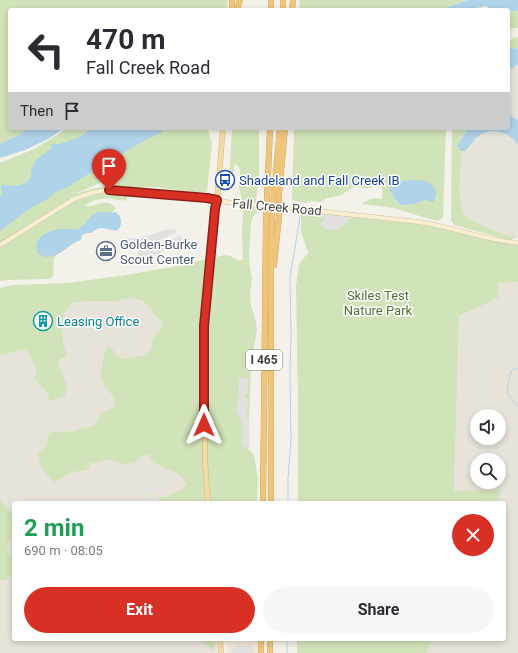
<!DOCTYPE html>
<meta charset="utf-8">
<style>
:root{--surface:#fff;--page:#f7f7f7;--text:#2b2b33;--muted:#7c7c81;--accent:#d93025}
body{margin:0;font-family:Roboto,sans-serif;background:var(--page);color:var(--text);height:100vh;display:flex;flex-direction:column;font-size:15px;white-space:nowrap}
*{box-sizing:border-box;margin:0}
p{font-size:13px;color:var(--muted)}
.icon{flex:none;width:22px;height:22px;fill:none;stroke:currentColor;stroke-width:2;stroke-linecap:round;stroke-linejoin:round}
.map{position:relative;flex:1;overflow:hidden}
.sheet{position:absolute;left:12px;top:501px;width:494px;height:140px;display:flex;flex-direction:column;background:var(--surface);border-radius:4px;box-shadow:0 2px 6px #0003}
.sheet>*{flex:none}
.top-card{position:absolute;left:8px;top:8px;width:502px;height:122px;border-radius:4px;box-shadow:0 2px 6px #0003;background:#fff;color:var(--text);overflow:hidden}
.controls{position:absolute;left:470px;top:409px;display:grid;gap:8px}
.controls a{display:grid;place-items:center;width:36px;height:36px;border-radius:50%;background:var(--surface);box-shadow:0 2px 6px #0003;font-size:20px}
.pin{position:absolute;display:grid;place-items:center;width:34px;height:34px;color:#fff;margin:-41px -17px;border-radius:50% 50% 50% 0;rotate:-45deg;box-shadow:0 0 4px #0007}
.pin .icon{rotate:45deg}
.me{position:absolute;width:44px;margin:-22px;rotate:0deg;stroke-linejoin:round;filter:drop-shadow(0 0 3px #0008)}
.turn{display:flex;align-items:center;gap:14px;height:84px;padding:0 12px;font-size:18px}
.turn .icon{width:52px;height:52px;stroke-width:2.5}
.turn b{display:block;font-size:28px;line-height:34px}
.then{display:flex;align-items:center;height:38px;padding:0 12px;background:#0003;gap:8px;font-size:15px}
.round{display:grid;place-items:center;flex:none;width:42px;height:42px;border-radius:21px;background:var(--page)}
.overview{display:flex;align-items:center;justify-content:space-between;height:68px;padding:0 12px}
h1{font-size:24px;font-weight:700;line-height:30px;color:#1e9e55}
.action{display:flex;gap:8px;margin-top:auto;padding:8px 12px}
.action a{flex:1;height:46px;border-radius:24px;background:var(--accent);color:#fff;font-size:16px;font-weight:700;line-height:46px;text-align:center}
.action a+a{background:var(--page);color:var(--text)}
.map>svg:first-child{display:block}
.residential{fill:#e7e3da;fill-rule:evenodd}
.commercial{fill:#f3e7d9}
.green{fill:#d1e3b9;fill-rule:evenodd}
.parking{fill:#e3e1df}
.water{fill:#afd3e9}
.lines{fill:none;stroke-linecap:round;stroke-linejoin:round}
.stream{stroke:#afd3e9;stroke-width:1}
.secondary-casing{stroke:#cec1a0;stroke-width:5}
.primary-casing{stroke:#d8b775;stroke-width:5.5}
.motorway-casing{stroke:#cd9a4c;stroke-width:6}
.secondary{stroke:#f9eed0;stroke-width:4}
.primary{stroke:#f4dba4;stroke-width:4.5}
.motorway{stroke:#efc57b;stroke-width:5.5}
.motorway-bridge-casing{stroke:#cd9a4c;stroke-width:6;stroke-linecap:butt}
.motorway-bridge{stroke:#efc57b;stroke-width:5.5}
.route-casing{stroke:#8d1f18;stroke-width:10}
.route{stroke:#d93025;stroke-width:7}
.labels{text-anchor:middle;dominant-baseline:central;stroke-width:3;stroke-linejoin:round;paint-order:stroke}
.shield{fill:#fff;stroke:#7e7b75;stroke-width:1}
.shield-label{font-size:12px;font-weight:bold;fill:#47423a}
.transit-label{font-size:13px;fill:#164399;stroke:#fff;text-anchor:start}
.street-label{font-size:13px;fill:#47423a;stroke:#fff}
.service-label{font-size:13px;fill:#4e5e75;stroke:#fff;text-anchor:start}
.park-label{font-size:13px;fill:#4d7432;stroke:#fff}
.culture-label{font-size:13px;fill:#0d838f;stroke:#fff;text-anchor:start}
</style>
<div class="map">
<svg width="518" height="653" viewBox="0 0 518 653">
<rect width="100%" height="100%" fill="#f4f1eb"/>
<g class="residential">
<path d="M518 64V120L513 117 508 112V71Z"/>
<path d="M492 131H500L505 133 511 137 518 145V237L506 235 492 230 467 218 463 214 459 191 462 151H465L474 140 479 135Z"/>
<path d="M518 282V653H427L432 639H504V503H496L502 491H454L459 316 498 298 499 283ZM477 416H499V438H477ZM477 460H499V482H477Z"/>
<path d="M130 298 143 301 162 323V328L155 335 153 347 146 355 122 359 116 355 112 348 106 388 113 396 115 406 108 411 99 416 96 424 91 427H83L76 431H67L48 440 46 447 63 477 73 472 83 471 90 464 99 462 107 459 115 461 122 464 137 461 141 456 149 455 153 463 177 473 183 478 186 485 181 490 171 494 169 496H164L159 503H14V512L11 513 0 500V355H5L21 350 26 349 35 366 36 375 33 380 39 384 48 394 67 385 63 375 62 370 58 366 60 359 67 356 63 340 61 323 67 309 73 303 83 301H116Z"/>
<path d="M14 536V561L7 549 11 538Z"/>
<path d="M14 573V639H162L163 641H201L208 646 212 650 216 640 217 653H0V580L5 581Z"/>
</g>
<path class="commercial" d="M226 639H258V653H228Z"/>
<g class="green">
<path d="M0 0H228L227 10H10V128H28L18 136 9 139 3 143 0 144Z"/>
<path d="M300 0H468L439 10H299Z"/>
<path d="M508 11H518V28L508 29Z"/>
<path d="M516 37H518V48L508 49V41Z"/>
<path d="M66 128H208L212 144 207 191 200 193 176 190 157 187H140L127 197V200C122 201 118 200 114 199 105 198 91 199 85 206 97 208 105 196 116 208L110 214 60 244 54 260 53 276 49 279 7 280 0 281V163L34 149 59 134ZM102 182 103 185 102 187 92 189 75 194Z"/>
<path d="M232 128H259V178L255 209 257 212 253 217 251 223 249 256 250 267 252 278 250 295 251 306 255 317 257 330 251 365 248 449 254 455 258 479 257 503H159V497L169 496 171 494 181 490 186 485 183 478 177 473 153 463 149 455 141 456 134 463 122 464 115 461 107 459 99 462 90 464 88 469 83 471 73 472 54 482 49 477 40 465 38 454 46 447 49 433 57 432 76 431 83 427H91L96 424 99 416 102 412 108 411 115 406 113 396 106 388 100 377 105 351 107 347 112 348 116 355 122 359 146 355 153 347 151 342 155 335 162 328V323L143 301 130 298 116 301H83L73 303 67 309 61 323 63 340 67 356 60 359 58 366 62 370C63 383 71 382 64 397L49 401 48 394 39 384 33 379 36 375 35 366 26 349C17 350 9 355 0 355V288L12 285 67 283 126 275 172 267 220 256 228 255 240 261 243 259 242 232 243 213 241 195 239 187 240 169 235 163 231 185 227 183 230 165Z"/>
<path d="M294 128H446L443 218 438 221 426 218 394 208 362 204C370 198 373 198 382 199 383 192 383 184 377 179L371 182V188H363L356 186 339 196 327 198 320 202 313 201 305 203 292 200Z"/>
<path d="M452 128H469L457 145V147L462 151 459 191 463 214 467 218 492 230 506 235 518 237 510 240 454 225 451 220Z"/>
<path d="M301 209 350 217 447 227 518 243V282L499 283 498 298 459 316 454 491 502 490 496 503H298V411L296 286 299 264 308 253 301 231Z"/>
<path d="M0 500 11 513 14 512V536L11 538 7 549 14 561V573L5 581 0 580Z"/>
<path d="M162 639H217L212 651 208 646 201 641H162Z"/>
<path d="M297 639H432L427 653H297Z"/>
</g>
<g class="parking">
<path d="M320 214 343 216 351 217 347 222 336 230H328L323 227 320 223 324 220V218Z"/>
<path d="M167 229 169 230 171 229 176 230V233L160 240 153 243 132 246 128 244 125 245 123 248 118 245 122 240 125 238H137L148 236Z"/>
<path d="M180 235 184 241 178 245 155 255 139 258 137 256 138 250 161 245Z"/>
<path d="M239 378H248V394H245V398L248 399 247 411 249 423 250 447H242V424L238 413 236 412 239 394Z"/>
<path d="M124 485 160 488V491L124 488Z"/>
<path d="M235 646H252L254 653H232L231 649H235Z"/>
</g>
<g class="water">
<path d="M468 0H518V11L492 10 486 6 467 10H439Z"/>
<path d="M518 48V64L508 71V49Z"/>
<path d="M508 112 513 117 518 120V145C510 132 493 127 480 135 473 139 471 146 465 151H461L457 146V145L469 128H508Z"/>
<path d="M28 128H64L48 139 25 150 0 158V144L3 143 9 139 18 136Z"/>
<path d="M92 128H168C164 129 163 131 160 133 155 136 150 137 145 140L143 141 77 181 73 183 70 186 54 193 48 199 29 209 0 231V197L3 192 0 188 3 184C14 189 36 184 31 168L34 165 36 160 51 149V144H59L63 142 66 143 72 139C79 139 85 133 91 129Z"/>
<path d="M422 180C433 183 441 191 433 202L426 200 419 202 414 204 401 205 395 199 391 192 389 191C391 178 412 181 422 180Z"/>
<path d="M111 212 112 213 115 212 119 215C121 219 122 222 120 227 117 234 108 228 102 228 97 228 94 231 91 233H87L82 235 81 240C66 245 63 257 44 257V256C40 255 38 254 37 251 33 238 48 231 58 229 64 228 71 230 77 229 87 226 88 215 96 213 101 211 106 213 111 212Z"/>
</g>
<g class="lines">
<g class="stream">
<path d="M518 368 512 370 509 378 507 392 518 407"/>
<path d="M288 503V478L291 441 290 372 291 334 290 277 300 217"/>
<path d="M287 653V639"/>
</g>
<defs>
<path id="secondary" d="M0 245 74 199 94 192 109 190 207 198 226 202 290 208 419 222C453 227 485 240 518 243"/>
<g id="primary">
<path d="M208 503 205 460 204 349 205 315 215 209 218 191 223 128"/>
<path d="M220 639 221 653"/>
</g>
<g id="motorway">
<path d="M232 10V0"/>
<path d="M237 10 240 0"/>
<path d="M271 10V0"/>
<path d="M283 10V0"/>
<path d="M292 10 293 0"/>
<path d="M274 194 280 128"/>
<path d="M279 194 285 128"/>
<path d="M267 199 270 128"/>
<path d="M274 265 279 216"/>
<path d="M263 503 266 216"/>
<path d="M271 503V255L272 216"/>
<path d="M261 653V639"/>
<path d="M270 653V639"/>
</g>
</defs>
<use href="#secondary" class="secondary-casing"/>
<use href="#primary" class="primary-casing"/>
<use href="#motorway" class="motorway-casing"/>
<use href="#secondary" class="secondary"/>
<use href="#primary" class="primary"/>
<use href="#motorway" class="motorway"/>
<defs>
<g id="motorway-bridge">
<path d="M266 216 267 199"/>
<path d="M272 216 274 194"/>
<path d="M279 216V194"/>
</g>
</defs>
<use href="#motorway-bridge" class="motorway-bridge-casing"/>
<use href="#motorway-bridge" class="motorway-bridge"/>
</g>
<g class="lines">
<defs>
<path id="route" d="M109 190 207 198 217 200 215 209 204 326V425"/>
</defs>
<use href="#route" class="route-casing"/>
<use href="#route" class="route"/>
</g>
<defs>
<symbol id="bus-ring" viewBox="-11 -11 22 22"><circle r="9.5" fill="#fff" stroke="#1a4fb4" stroke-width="1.5"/><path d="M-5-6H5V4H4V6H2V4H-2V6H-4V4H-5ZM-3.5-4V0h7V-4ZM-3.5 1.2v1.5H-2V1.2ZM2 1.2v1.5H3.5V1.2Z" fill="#1a4fb4"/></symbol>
<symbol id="office-ring" viewBox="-11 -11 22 22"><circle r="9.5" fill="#fff" stroke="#5c6f8a" stroke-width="1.5"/><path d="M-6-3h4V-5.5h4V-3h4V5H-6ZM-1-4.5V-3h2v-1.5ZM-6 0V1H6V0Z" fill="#5c6f8a"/></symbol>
<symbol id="building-ring" viewBox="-11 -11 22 22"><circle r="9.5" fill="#fff" stroke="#0f9aa8" stroke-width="1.5"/><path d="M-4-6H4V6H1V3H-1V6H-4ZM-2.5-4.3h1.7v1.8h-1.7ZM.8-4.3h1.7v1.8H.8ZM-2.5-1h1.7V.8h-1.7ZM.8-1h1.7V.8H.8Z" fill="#0f9aa8"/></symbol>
</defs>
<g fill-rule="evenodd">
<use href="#bus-ring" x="214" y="169" width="22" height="22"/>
<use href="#office-ring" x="95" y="240" width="22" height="22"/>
<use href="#building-ring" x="32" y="310" width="22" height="22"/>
</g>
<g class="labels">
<rect class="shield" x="246" y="350" width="36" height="20" rx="3"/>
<g class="shield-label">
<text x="264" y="360">I 465</text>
</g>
<g class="transit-label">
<text x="239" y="180">Shadeland and Fall Creek IB</text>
</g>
<g class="street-label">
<text transform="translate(277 207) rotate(5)">Fall Creek Road</text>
</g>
<g class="service-label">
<text x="120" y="244">Golden-Burke<tspan x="120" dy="15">Scout Center</tspan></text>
</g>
<g class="park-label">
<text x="378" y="295">Skiles Test<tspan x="378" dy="15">Nature Park</tspan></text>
</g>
<g class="culture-label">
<text x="57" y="321">Leasing Office</text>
</g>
</g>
</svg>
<div class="controls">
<a><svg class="icon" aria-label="sound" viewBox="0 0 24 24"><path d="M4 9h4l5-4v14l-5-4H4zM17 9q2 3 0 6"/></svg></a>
<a><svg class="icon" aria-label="search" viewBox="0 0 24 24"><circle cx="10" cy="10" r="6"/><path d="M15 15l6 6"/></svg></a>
</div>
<div class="pin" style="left:109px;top:190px;background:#d93025"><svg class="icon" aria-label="arrive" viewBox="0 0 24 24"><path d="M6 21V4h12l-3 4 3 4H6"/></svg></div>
<svg class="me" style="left:204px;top:425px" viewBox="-20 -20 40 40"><path d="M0-17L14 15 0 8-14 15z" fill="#d93025" stroke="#fff" stroke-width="4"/></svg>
<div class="top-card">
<div class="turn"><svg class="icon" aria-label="left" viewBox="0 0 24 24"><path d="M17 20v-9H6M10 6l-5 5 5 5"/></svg><div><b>470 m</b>Fall Creek Road</div></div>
<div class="then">Then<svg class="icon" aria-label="arrive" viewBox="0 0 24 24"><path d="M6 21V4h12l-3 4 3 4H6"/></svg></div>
</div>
<section class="sheet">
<div class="overview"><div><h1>2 min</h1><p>690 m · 08:05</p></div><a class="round" style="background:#d93025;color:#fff"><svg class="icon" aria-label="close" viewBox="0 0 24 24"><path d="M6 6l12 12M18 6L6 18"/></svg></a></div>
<div class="action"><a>Exit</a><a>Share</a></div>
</section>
</div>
